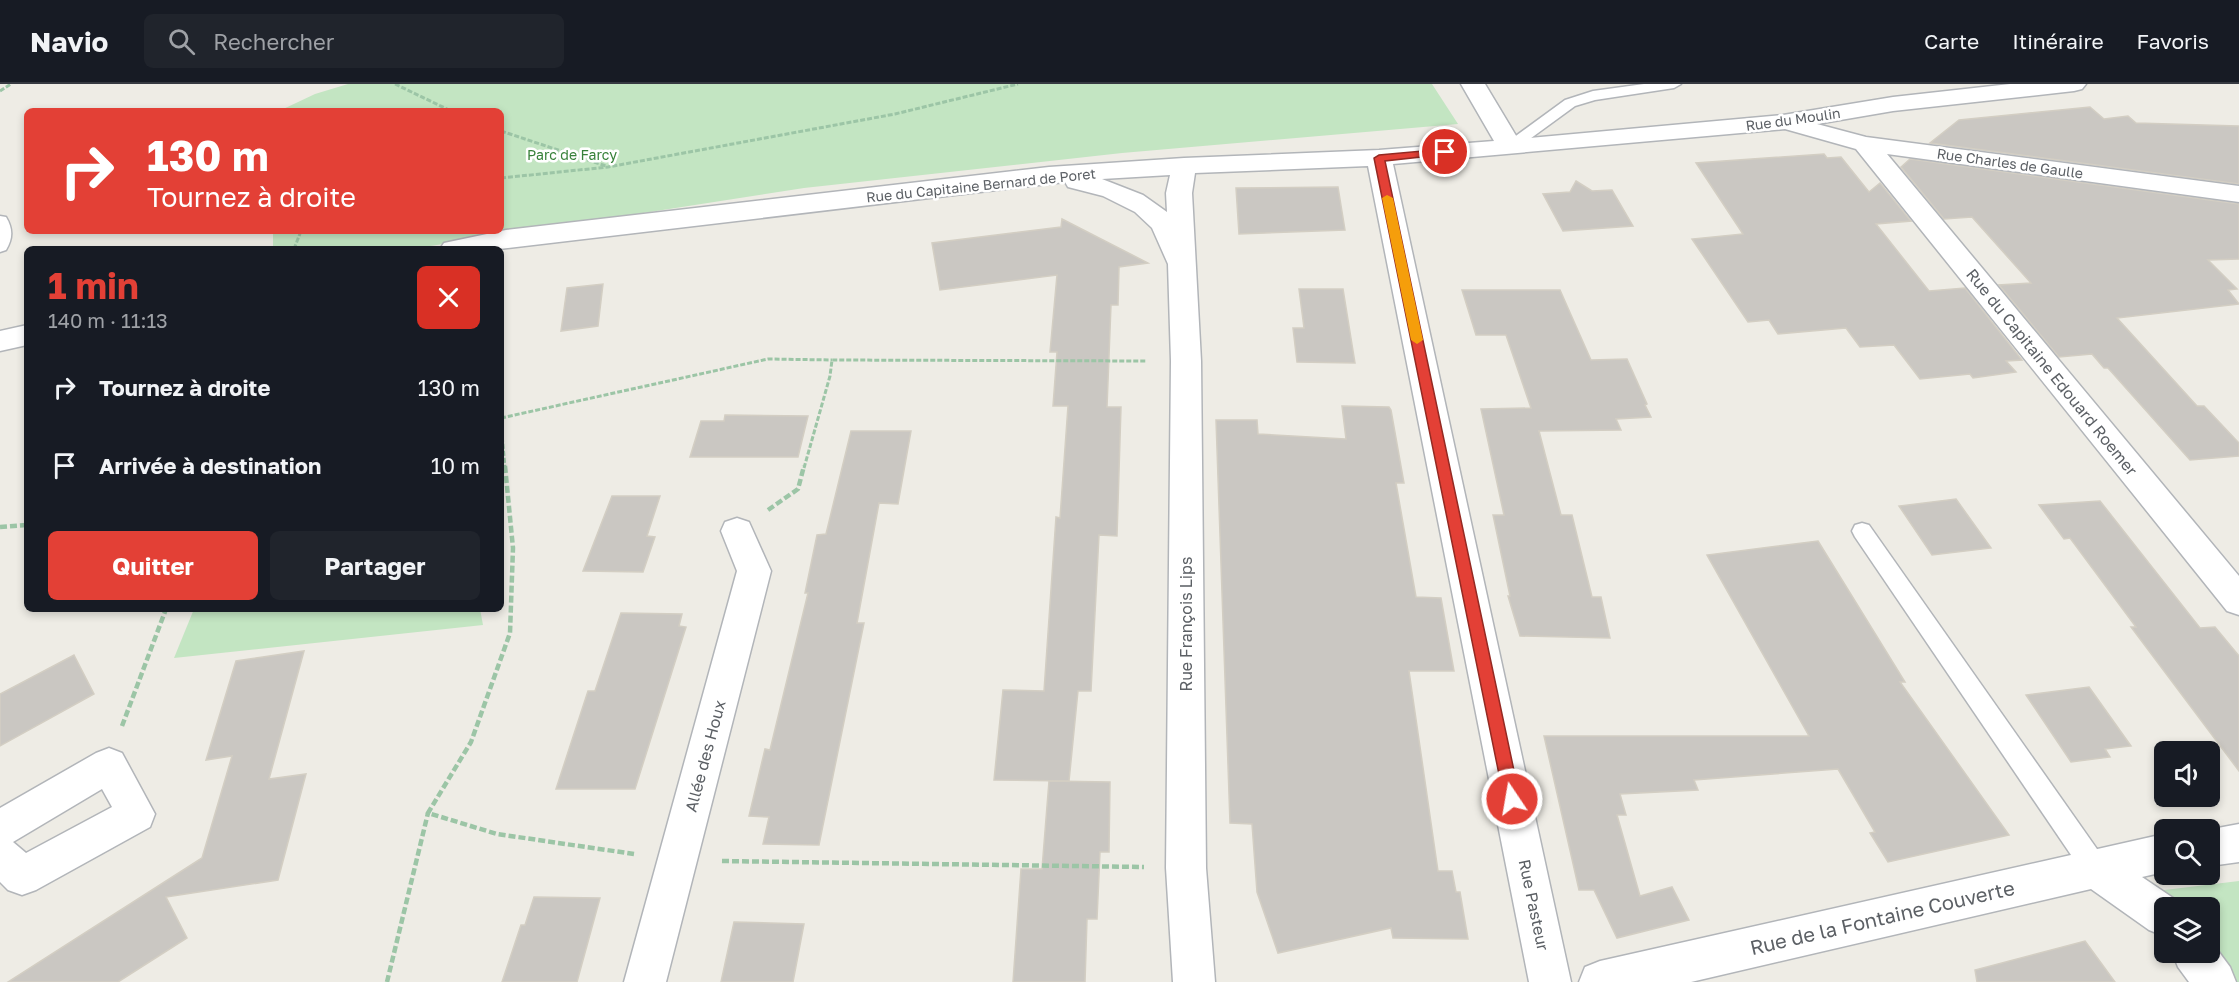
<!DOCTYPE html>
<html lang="fr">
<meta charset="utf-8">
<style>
:root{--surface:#171b24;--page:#20242c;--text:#f1f3f6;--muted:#9ea1a6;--line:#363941;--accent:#e34036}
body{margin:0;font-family:"Golos Text",sans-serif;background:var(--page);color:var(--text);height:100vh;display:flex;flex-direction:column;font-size:22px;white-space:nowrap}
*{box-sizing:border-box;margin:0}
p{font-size:20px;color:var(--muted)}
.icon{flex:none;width:33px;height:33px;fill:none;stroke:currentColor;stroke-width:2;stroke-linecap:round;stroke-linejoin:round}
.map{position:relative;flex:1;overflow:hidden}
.side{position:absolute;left:24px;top:162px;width:480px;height:366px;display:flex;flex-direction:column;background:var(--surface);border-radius:9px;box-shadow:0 3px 9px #0003}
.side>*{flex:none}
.guide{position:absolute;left:24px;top:24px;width:480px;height:126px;border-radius:9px;box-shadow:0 3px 9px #0003;background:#e34036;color:#fff;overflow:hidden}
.tools{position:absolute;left:2154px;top:657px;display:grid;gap:12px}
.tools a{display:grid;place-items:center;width:66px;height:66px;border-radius:9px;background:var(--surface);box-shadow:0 3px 9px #0003;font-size:30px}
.pin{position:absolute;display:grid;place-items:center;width:51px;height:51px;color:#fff;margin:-26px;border:3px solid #fff;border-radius:50%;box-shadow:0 2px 6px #0007}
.me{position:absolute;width:66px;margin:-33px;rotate:348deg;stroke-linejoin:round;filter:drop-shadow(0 0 4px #0008)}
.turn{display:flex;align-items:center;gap:21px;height:126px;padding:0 24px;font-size:27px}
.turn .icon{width:78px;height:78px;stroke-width:2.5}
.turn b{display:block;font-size:42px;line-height:51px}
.round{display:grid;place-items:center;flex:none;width:63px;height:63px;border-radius:9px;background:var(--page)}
.summary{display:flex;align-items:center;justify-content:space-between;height:102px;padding:0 24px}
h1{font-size:36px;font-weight:700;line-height:45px;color:var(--accent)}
.primary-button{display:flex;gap:12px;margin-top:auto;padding:12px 24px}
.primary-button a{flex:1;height:69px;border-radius:9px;background:var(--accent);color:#fff;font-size:24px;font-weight:700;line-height:69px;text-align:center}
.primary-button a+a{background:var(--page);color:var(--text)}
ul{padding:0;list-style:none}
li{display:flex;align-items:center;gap:18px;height:78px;padding:0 24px}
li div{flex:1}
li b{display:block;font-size:22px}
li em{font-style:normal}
header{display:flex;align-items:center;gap:36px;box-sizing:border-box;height:84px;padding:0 30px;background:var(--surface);border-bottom:2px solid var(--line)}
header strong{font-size:28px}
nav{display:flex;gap:33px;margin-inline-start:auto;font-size:21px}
.search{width:420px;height:54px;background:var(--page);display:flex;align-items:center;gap:15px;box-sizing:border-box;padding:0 21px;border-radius:9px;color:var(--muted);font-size:22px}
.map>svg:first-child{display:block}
.green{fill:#c3e5c2}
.building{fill:#cac7c2;stroke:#d3cec3;stroke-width:1.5}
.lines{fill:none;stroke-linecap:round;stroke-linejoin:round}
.service-casing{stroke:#b2b5b9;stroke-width:3}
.minor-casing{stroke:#b2b5b9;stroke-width:3}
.path-far1{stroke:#9cc5a6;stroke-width:3;stroke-dasharray:5 2;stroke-linecap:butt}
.path{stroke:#9cc5a6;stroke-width:4.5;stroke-dasharray:7 3;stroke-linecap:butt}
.service{fill:#fff;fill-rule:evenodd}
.minor{fill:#fff;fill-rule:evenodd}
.route{fill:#e34036;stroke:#942a23;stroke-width:1.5}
.slow{fill:#f59e0b}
.labels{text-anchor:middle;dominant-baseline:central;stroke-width:5;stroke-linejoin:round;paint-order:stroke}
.far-street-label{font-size:14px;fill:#5c6065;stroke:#fff}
.far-park-label{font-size:14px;fill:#378139;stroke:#fff}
.street-label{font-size:16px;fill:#5c6065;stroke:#fff}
.near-street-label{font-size:20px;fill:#5c6065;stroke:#fff}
</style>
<header>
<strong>Navio</strong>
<div class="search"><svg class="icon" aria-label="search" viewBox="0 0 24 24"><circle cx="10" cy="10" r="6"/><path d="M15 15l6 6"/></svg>Rechercher</div>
<nav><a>Carte</a><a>Itinéraire</a><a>Favoris</a></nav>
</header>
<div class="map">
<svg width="2239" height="898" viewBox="0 0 2239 898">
<rect width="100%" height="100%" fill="#eeece5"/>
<g class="green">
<path d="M348 0H1432L1458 40 1122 69 804 104 411 165H273V147H501V27H279L315 10Z"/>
<path d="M194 525H480L483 541 174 574Z"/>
<path d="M2239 797V898H2235L2209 869 2210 824 2171 823 2156 807Z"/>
</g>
<g class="building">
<path d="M2090 23 2104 35 2128 32 2136 39 2239 42V100L1930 59 1959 36Z"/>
<path d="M1824 70 1827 74 1841 73 1869 108 1880 99 1911 137 1876 140 1929 207 1965 204 2022 276 2006 277 2016 288 1973 294 1970 290 1920 295 1894 261 1860 263 1846 244 1778 250 1769 236 1748 238 1692 155 1743 150 1696 79Z"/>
<path d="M1910 75 2239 120V175L2208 176 2237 205 2228 206 2239 220 2117 234 2197 322H2204L2239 359V372L2190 376 2108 284H2104L2092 270 2059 273 1999 201 2031 199 1972 133 1944 135 1901 83Z"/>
<path d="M1576 97 1592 107 1612 106 1633 142 1563 147 1543 110 1570 108Z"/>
<path d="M1338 103 1345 146 1239 150 1236 104Z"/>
<path d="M1062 135 1148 179 1119 183 1118 221H1111L1107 323H1121L1117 452 1099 451 1091 607H1078L1069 697 994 696 1003 606 1044 607 1056 433 1060 434 1068 322H1053L1057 268H1050L1057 191 940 206 932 159 1061 143Z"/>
<path d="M603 200 598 242 561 247 567 204Z"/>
<path d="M1299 205H1343L1355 279 1297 278 1293 244H1304Z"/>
<path d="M1462 206H1560L1591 276 1627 275 1647 320 1645 321 1651 333 1616 335 1621 346 1539 347 1561 431H1572L1592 513H1601L1610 554 1520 552 1508 512H1510L1493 431H1504L1481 325 1531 324 1506 251H1476Z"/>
<path d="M1342 322 1389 323 1391 326 1404 399H1396L1416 513 1441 514 1454 587H1409L1438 787H1452L1456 808H1460L1468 855 1393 854 1391 844 1278 869 1257 808 1252 740 1230 739 1216 336H1257L1258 350 1346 355Z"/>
<path d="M725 331 808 332 798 373H690L701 337H724Z"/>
<path d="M851 347H911L898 420 879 419 857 539H864L819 761 763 760 769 733 749 732 765 665 770 666 808 509H805L817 451 826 450Z"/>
<path d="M612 412H660L647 452 655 453 643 488 583 487Z"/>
<path d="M1956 415 1991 464 1932 471 1899 422Z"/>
<path d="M2100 417 2200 544 2215 543 2239 572V687L2131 543H2136L2070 454 2064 455 2039 421Z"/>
<path d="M1818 457 1905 598H1900L2009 751 1888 778 1870 749 1875 748 1838 685 1694 696 1698 706 1620 710 1626 731H1617L1640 812 1672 803 1689 836 1617 854 1594 806H1579L1544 652H1809L1707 471Z"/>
<path d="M621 529 682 530 679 542 686 543 635 705H556L588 607H595Z"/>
<path d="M304 567 269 695 306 690 278 796 166 813 187 854 118 898H8L202 774 232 672 206 676 236 577Z"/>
<path d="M74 571 94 610 0 662V610Z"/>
<path d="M2089 603 2131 662 2105 665 2110 673 2071 678 2026 611Z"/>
<path d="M1049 697 1110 698 1109 768H1100L1097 835H1087L1085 898H1013L1021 785H1042Z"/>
<path d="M534 813 600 814 577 898H502L521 841H525Z"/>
<path d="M734 838 804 840 793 898H721Z"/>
<path d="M2085 857 2115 898H1977L1975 886Z"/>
</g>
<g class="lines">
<defs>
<g id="service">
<path d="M1644 0H1681L1674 4 1595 16 1575 22 1516 65H1504L1502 62 1565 16 1593 7Z"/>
<path d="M0 132 6 133C13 145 13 154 6 166L0 168Z"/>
<path d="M1862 439 1869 441 2104 775 2108 784 2104 793 2095 796 2086 793 1855 453 1852 447 1855 441Z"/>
</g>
<g id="minor">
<path d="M1461 0H1485L1518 55 1783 31 1893 13 2010 0H2086L2082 5 2074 7 1893 27 1817 40 1866 53 2239 102V118L1887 70 2239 492V531L2227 527 1856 65 1785 45 1393 80 1571 898H1529L1368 82 1195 89 1192 109 1201 277 1206 784 1215 898H1173L1166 784 1171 277 1168 180 1152 144 1135 128 1103 112 1068 103 1065 98 499 165H440L444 159 506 146 1049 83 1184 74 1379 66 1494 57ZM1170 91 1166 109 1167 128 1143 111 1102 95Z"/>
<path d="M27 241V261L0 267V247Z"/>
<path d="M737 434 749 438 771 487 666 898H624L737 487 721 447 725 438Z"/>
<path d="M109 664 122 669 155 730 150 743 36 806 22 811 8 806 0 798V724L96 669ZM102 705 112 723 26 769 13 758Z"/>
<path d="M2239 740V778L2210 782V746H2207Z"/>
<path d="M2164 750V788L2142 793 2179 818 2181 824H2164V852L2149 846 2091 805 1691 898H1579L1585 883 1600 877Z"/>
<path d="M2210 856 2230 883 2236 898H2189L2178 883 2172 868H2210Z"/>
</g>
</defs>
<use href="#service" class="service-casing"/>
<use href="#minor" class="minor-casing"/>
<g class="path-far1">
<path d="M395 0 451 27"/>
<path d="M0 7 11 0"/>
<path d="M501 47 606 82"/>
<path d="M501 94 608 83 895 30 1018 0"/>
<path d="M294 165 301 147"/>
<path d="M501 334 768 275 832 276"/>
<path d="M501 339 505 384"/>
<path d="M804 384 830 292 832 276 1146 277"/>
</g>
<g class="path">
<path d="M505 382 513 464 510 549 471 658 428 729 497 750 634 770"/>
<path d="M768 426 798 405 804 382"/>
<path d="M0 443 27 441"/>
<path d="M122 642 166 525"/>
<path d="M722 777 1144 783"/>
<path d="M387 898 428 729"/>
</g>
<use href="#service" class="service"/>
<use href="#minor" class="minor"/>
</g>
<path class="route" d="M1445 65 1448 66V70L1385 77 1520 715 1517 720 1512 722 1506 720 1504 715 1374 74 1379 71Z"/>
<path class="slow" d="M1387 111 1393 114 1423 256 1417 260 1411 256 1382 114Z"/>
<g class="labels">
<g class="far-street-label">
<text transform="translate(1793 35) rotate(-8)">Rue du Moulin</text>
<text transform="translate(2010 79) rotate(8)">Rue Charles de Gaulle</text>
<text transform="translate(981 101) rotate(-6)">Rue du Capitaine Bernard de Poret</text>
</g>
<g class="far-park-label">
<text x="572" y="70">Parc de Farcy</text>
</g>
<g class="street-label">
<text transform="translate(2052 288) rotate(51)">Rue du Capitaine Edouard Roemer</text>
<text transform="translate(1186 540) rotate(-90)">Rue François Lips</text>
<text transform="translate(705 672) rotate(-75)">Allée des Houx</text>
<text transform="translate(1534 821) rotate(78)">Rue Pasteur</text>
</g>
<g class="near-street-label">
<text transform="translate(1882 833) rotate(-13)">Rue de la Fontaine Couverte</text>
</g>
</g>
</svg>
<div class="tools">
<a><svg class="icon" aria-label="sound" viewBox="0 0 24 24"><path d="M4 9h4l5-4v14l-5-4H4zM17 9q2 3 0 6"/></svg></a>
<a><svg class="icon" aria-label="search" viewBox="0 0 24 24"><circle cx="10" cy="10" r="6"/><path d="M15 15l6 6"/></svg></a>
<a><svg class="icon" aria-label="layers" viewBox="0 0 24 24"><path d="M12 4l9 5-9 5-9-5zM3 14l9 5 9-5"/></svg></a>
</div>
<div class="pin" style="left:1445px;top:68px;background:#d93025"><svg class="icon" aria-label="arrive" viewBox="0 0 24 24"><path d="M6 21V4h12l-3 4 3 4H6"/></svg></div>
<svg class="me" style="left:1512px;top:715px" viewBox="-20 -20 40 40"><circle r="17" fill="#e34036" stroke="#fff" stroke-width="3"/><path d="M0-11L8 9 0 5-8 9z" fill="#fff"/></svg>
<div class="guide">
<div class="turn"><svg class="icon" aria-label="right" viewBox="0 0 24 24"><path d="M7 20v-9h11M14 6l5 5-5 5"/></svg><div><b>130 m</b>Tournez à droite</div></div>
</div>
<section class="side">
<div class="summary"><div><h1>1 min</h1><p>140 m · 11:13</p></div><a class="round" style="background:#d93025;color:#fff"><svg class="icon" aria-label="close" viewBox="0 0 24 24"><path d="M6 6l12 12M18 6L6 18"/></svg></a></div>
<ul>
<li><svg class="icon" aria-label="right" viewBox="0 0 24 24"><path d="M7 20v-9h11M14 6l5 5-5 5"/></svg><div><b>Tournez à droite</b></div><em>130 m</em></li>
<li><svg class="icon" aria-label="arrive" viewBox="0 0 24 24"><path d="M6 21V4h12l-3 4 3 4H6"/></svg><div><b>Arrivée à destination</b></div><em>10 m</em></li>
</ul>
<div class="primary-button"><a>Quitter</a><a>Partager</a></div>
</section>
</div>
